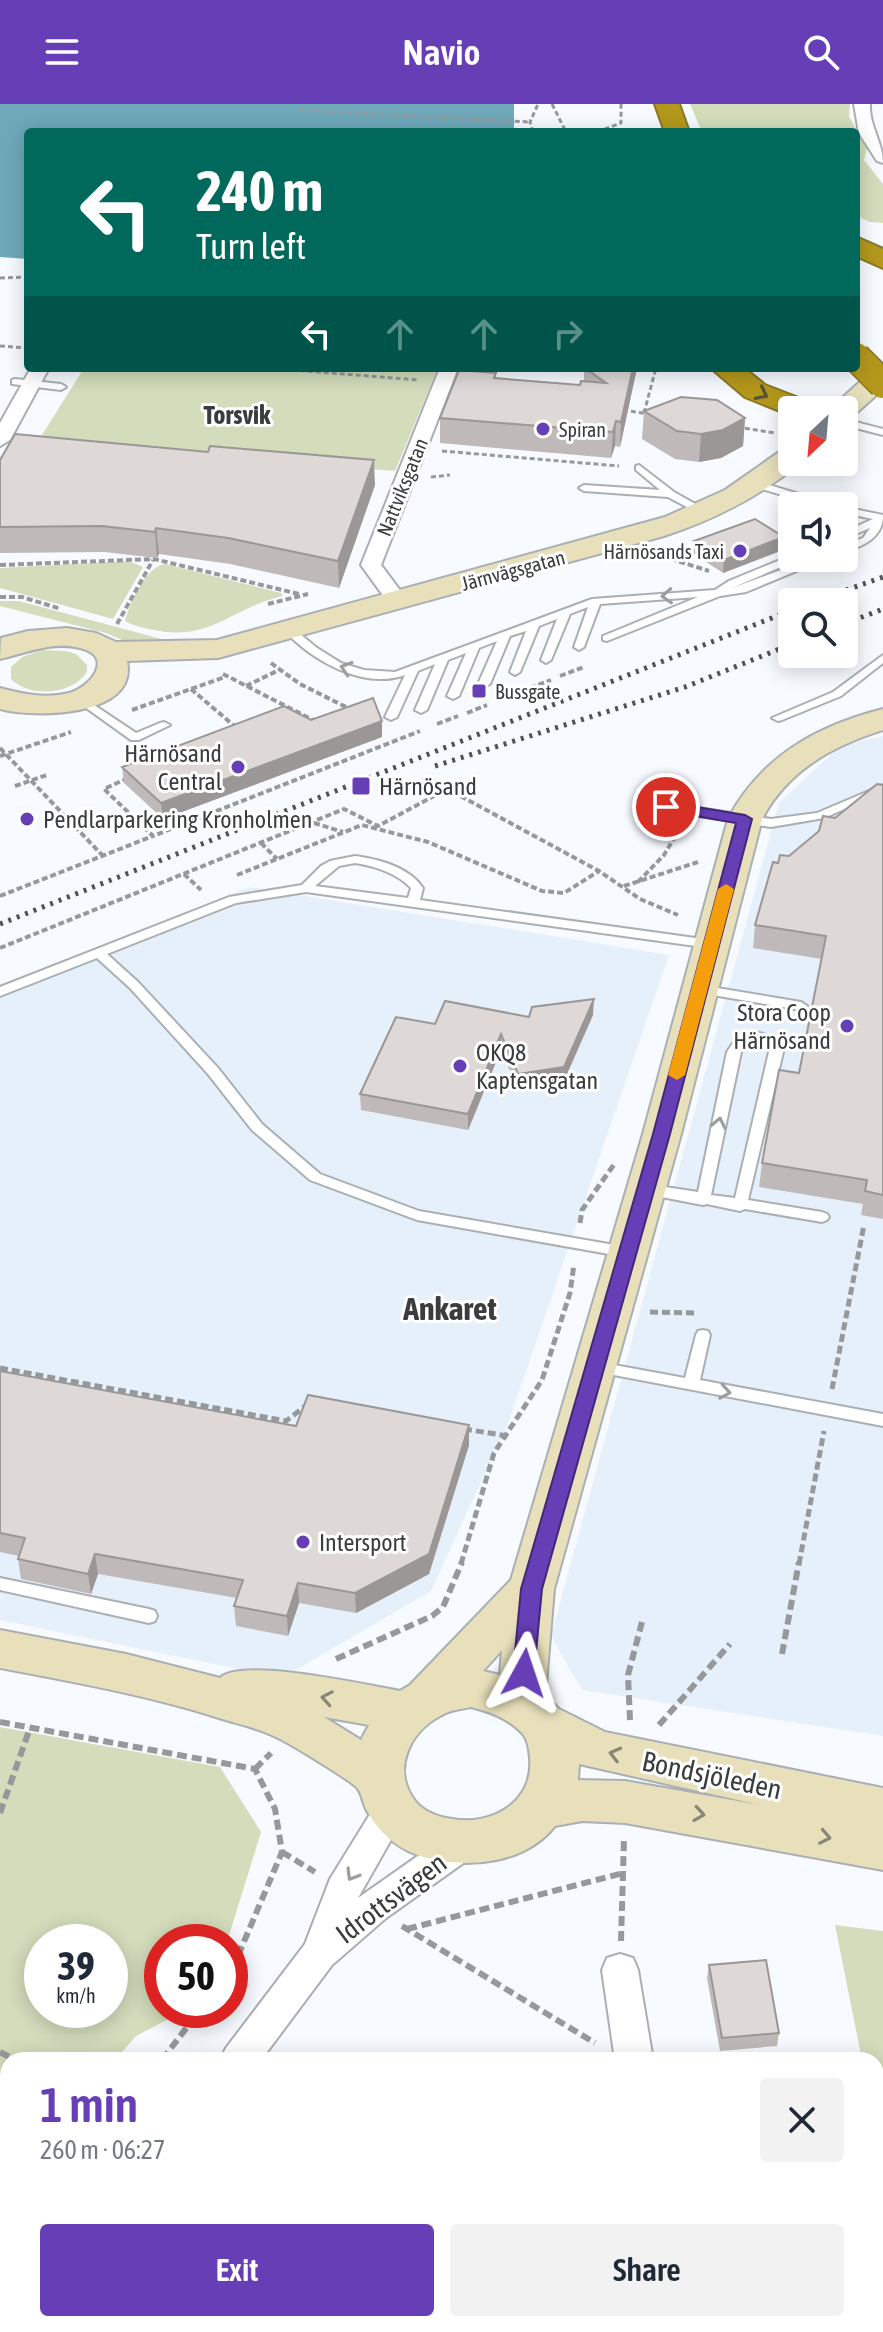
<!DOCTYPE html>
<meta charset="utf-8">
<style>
:root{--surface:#fff;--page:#f2f2f3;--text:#1f2937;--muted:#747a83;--accent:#663eb6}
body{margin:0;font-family:"Asap Condensed",sans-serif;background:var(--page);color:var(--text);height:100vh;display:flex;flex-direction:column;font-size:30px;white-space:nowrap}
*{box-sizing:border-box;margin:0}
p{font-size:26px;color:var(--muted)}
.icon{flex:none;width:44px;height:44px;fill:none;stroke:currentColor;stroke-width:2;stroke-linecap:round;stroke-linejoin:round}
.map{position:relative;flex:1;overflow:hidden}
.drawer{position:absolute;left:0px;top:1948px;width:884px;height:280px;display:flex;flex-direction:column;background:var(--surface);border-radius:24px 24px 0 0;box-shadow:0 4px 20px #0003}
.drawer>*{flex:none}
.banner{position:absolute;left:24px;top:24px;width:836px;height:244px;border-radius:8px;box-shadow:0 4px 20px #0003;background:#00695c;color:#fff;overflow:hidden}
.needle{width:52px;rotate:206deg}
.fabs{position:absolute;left:778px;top:292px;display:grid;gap:16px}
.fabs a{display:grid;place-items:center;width:80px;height:80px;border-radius:8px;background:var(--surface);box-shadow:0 4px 20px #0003;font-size:40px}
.speed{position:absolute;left:24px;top:1820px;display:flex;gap:16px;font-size:40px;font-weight:700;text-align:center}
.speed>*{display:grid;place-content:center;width:104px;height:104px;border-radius:50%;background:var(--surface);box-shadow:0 4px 20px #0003;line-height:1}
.speed small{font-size:20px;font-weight:400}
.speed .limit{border:12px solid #d22;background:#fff;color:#111}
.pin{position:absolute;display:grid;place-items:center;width:68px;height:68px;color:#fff;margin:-34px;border:4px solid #fff;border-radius:50%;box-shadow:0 2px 8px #0007}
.me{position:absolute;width:88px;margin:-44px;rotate:5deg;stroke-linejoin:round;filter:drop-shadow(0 0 6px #0008)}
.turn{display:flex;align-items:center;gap:28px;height:168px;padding:0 40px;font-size:36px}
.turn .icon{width:104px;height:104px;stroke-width:2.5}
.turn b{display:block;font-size:56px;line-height:68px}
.lanes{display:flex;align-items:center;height:76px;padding:0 40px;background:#0003;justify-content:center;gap:40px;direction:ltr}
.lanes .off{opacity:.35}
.round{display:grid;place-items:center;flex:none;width:84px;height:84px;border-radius:8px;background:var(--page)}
.overview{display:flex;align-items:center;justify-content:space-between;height:136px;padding:0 40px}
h1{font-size:48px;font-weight:600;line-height:60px;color:var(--accent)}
.action{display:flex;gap:16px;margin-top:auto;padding:16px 40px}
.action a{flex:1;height:92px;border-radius:8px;background:var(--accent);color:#fff;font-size:32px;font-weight:600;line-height:92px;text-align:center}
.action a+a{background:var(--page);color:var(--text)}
header{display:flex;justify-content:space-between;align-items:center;height:104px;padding:0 40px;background:var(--accent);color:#fff;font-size:36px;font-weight:600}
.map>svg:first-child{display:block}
.built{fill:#e6f0fa}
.green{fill:#d3dcbb;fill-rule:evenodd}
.water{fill:#6ea8b9}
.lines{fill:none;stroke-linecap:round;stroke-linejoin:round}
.lane-casing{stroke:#aaafb3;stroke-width:4}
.street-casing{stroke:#aaafb3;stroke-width:4}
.secondary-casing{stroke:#aaafb3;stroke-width:4}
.highway-casing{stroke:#897828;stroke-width:4}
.path-far3{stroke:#96999b;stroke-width:3;stroke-dasharray:5 3;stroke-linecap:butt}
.path-far2{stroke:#96999b;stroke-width:4;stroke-dasharray:6 3;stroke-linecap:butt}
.path-far1{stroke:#96999b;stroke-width:5;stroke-dasharray:8 4;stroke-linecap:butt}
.path{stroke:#96999b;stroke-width:6;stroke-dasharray:10 5;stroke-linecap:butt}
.lane{fill:#fff;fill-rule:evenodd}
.street{fill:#fff;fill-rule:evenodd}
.secondary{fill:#e8e0bb;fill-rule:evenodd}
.highway{fill:#b4981c;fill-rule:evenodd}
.rail{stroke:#505354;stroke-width:5;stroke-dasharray:3 6;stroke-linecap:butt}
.highway-bridge-casing{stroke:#897828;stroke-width:31;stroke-linecap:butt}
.highway-bridge{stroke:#b4981c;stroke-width:28}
.wall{fill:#bfbab9}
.shaded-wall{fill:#9b9796}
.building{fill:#ded8d7;stroke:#9b9796;stroke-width:2}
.oneway{stroke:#585335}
.oneway2{stroke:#9c9e9e}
.oneway3{stroke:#888676}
.route{fill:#663eb6;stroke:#422876;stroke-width:2}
.slow{fill:#f59e0b}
.poi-dot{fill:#663eb6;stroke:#fff;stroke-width:3}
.labels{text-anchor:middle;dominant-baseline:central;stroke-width:6;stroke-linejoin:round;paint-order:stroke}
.far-poi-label{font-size:20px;fill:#3a3c3d;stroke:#fff;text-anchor:start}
.far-street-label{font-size:20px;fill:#3a3c3d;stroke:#fff}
.poi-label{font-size:24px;fill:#3a3c3d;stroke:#fff;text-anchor:start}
.far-district-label{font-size:26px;font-weight:bold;fill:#3a3c3d;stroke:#fff}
.near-street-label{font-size:28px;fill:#3a3c3d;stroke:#fff}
.district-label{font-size:32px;font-weight:bold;fill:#3a3c3d;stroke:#fff}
</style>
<header><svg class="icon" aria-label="menu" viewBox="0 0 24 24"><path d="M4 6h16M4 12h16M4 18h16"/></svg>Navio<svg class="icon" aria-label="search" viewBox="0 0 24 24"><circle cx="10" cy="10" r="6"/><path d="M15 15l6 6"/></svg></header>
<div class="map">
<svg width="883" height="2228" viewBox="0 0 883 2228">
<rect width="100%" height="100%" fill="#f7fbff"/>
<g class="built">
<path d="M883 632V1632L582 1586 551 1532 779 699 841 641Z"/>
<path d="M250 783 669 851 509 1317 431 1487 282 1574 0 1516V881Z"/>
</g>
<g class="green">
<path d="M690 0H850L849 13 867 44 864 56 883 80V119L870 118 856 112V28H702Z"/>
<path d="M84 264H438L395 367 37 339Z"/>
<path d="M129 457 143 463 113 515 0 484V464Z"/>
<path d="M165 460 281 489 283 492C232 503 211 538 154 526 144 524 134 522 125 517 130 499 145 463 165 460Z"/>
<path d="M0 497H19L173 538H127L106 529 0 502Z"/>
<path d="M42 546 66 547 76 550 87 561V568C72 591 30 594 11 575V563L22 553Z"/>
<path d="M0 1623 220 1663 261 1728 227 1838H162V1906H186L136 1932 115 1956H8V2134L0 2145ZM42 1838H110V1906H42Z"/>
<path d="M835 1821 883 1827V2057L876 2023V1956H862Z"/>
</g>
<path class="water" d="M0 0H514V28H28V155L0 153Z"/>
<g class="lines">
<defs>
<g id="lane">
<path d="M15 275 61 280 66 283 61 286 12 280V276Z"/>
<path d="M844 315 883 325V331L844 321Z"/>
<path d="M639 361 674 388 711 409 702 411 668 393 584 387 579 384 584 381 660 386 636 366V362Z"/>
<path d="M756 377 832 400 833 402H818L752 382V378Z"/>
<path d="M844 403 883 411C883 434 863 442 844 448V441L863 434 870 424 844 435V428L873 415 844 409Z"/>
<path d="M792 451V454H798L797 456 732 484 814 454H828L746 488 720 492 607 537 603 536V532L698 493 600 500 584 543 579 546 574 543 588 503 570 510 551 556 546 559 541 556 557 515 539 522 520 568 515 571 510 568 526 527 510 532 490 580 484 583 478 580 497 537 479 544 459 592 453 595 447 592 466 549 448 556 427 606 421 609 415 606 435 560 418 567 397 613 391 616 385 613 405 571C363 586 311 556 284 526L285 524H293L317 544 341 559 364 566 395 568 592 495 715 486 729 477Z"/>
<path d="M883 551V559L841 592 782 616 778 617 772 614 833 588Z"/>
<path d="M82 593 136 629 160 619 164 618 170 621 139 636H131L78 598V594Z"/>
<path d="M883 681V688L824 714 771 723 666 707 660 703 666 699 771 715 817 709Z"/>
<path d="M355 752C378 755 409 763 423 784L420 796 710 836 716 840 710 844 306 788 236 799 107 850 138 878 218 964 262 1020 320 1070 419 1107 626 1143 631 1144 633 1148 631 1152 626 1153 417 1116 310 1076 252 1026 208 970 130 884 97 854 0 892V883L229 793 302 781 321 762 330 757ZM355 759C374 762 397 769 411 784L408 794 315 782 339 762Z"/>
<path d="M699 881 801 898 807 902 801 906 695 888 693 885Z"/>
<path d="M753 927 776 934 783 948 748 1096 822 1108 827 1110 829 1113 827 1116 822 1118 745 1105 740 1107 707 1100 703 1101 646 1090 639 1085 646 1080 698 1088 727 948 739 930ZM752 935 766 940 769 948 735 1094 711 1091 741 948 748 936Z"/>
<path d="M703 1226 708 1227 710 1231 700 1276 883 1310V1322L598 1268 593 1267 591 1263 593 1259 598 1258 685 1274 696 1231 698 1227Z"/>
<path d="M0 1474 149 1505 155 1507 157 1512 155 1517 149 1519 0 1486Z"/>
</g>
<g id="street">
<path d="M854 0H870C869 22 883 38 883 59L877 57 859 29Z"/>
<path d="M31 264H49L10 336 0 342V319Z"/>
<path d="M440 264H458L381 461 408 497 397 503 390 501 361 461Z"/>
<path d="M392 1689 404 1694 409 1704 358 1794 452 1728 464 1724 476 1728 481 1739 476 1750 386 1814 332 1861 261 1956H220L226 1944 305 1840 330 1775 380 1694Z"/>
<path d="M620 1850 633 1854 638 1866 653 1956H615L602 1866 607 1854Z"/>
<path d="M17 2220H60L57 2228H14Z"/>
<path d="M653 2220H693L694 2228H654Z"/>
</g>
<g id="secondary">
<path d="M883 263V285L853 312 844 314V306H829L874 265Z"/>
<path d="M792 344V358H802C760 392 716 415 664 432L218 554 127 557C139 614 33 614 0 605V584C23 590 45 595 69 589 91 583 115 552 80 544 52 537 27 549 0 555L1 534 28 527 67 524 96 529 116 538 217 536 665 413 725 386 782 346Z"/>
<path d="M883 605V626C832 642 787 667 762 715L681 1030 554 1485 545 1592 559 1605 605 1628 883 1684V1766L625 1719 582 1717 555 1722C526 1759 470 1765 427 1754 400 1747 381 1731 367 1707 363 1700 362 1690 358 1685 354 1678 287 1638 276 1633 258 1624 238 1620 219 1614 147 1591 74 1578 0 1564V1526L126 1550 220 1574C241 1553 367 1581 400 1587L410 1581 511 1476 643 1030 728 715C761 653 816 622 883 605ZM502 1546 500 1571 483 1567ZM471 1603C490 1608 505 1613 520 1627 528 1634 529 1644 530 1654 534 1698 492 1722 452 1715 438 1713 424 1708 415 1697 391 1665 410 1627 442 1611 450 1606 462 1605 471 1603ZM324 1613 369 1621 361 1636ZM579 1660 760 1701 625 1677 578 1676Z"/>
</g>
<g id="highway">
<path d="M655 0H679L689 28H665Z"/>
<path d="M856 133 883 145V164L856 152Z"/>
<path d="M711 264H744L765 281 814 300 818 306H792V312L745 293Z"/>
</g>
</defs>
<use href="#lane" class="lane-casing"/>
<use href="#street" class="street-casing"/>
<use href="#secondary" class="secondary-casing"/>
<use href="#highway" class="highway-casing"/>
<g class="path-far3">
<path d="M552 0 566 28"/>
<path d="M299 6 530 18"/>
<path d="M533 28 530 18 538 0"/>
<path d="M597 28 621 19V0"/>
<path d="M0 174 28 173"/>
<path d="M0 242 28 244"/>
<path d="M268 264 419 276"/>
<path d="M623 306 648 310"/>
<path d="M644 309 656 264"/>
<path d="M737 323 775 329"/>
<path d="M442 347 619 362"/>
<path d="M431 373 450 371"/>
</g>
<g class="path-far2">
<path d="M662 452 709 467"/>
<path d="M0 461 154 455 299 490"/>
<path d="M0 493H22L61 505"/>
<path d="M268 500 308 490"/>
<path d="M117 520 153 456"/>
<path d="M271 559 300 580 352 606"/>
<path d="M223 570 317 618"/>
<path d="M560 572 584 563"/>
<path d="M246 582 279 566"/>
<path d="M530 584 551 576"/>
<path d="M191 585 239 626"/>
<path d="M500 595 521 587"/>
<path d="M132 606 225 573"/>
<path d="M467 609 487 601"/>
<path d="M437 620 458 612"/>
<path d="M0 644 103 752"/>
<path d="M0 652 71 628"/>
<path d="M128 674 104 685 153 732 420 627"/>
<path d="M429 675 599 767 640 795 678 811"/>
<path d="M15 682 47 671"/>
<path d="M314 719 343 728"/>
<path d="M261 739 277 755"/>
<path d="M184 770 201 786"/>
<path d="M237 771 362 721 428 738 542 787 564 789 599 767"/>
<path d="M638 778 664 751 679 726"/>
<path d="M624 782 698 758"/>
<path d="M0 792 153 732"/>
<path d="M0 844 344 705 378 722 447 685"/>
</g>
<g class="path-far1">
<path d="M580 1119 582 1106 615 1059"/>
<path d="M650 1208 696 1209"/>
<path d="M0 1264 286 1317 308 1300"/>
<path d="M832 1285 864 1121"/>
<path d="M464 1325 508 1332"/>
<path d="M461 1460 494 1349 542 1276 570 1189 574 1160"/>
<path d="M799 1460 824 1327"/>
</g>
<g class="path">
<path d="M782 1550 799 1458"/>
<path d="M336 1555 432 1512 443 1503 462 1458"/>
<path d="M630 1616 628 1571 642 1518"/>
<path d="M0 1618 255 1665 275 1705 282 1748 240 1847 230 1862"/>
<path d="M659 1621 730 1540"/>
<path d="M255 1665 271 1649"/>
<path d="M0 1709 30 1624"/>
<path d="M282 1748 315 1768"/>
<path d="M402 1822 595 1939"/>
<path d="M407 1825 623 1769"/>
<path d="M621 1837 624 1735"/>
<path d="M0 1948 15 1956"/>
<path d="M162 1956 200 1906"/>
<path d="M0 2156 8 2147"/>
</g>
<use href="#lane" class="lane"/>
<use href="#street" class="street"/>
<use href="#secondary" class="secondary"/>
<use href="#highway" class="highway"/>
<g class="rail">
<path d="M812 498 883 473"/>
<path d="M844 520 883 505"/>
<path d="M435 662 685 583 792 540"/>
<path d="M0 820 792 506"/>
</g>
<defs>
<path id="highway-bridge" d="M856 253 883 280"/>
</defs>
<use href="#highway-bridge" class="highway-bridge-casing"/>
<use href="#highway-bridge" class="highway-bridge"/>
</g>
<g class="wall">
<path d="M584 264H637L620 343 615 342 611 354 440 339V314L496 269V274L580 281 584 277Z"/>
<path d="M644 307 745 314 743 342 721 354 699 358 675 355 642 335Z"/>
<path d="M0 356 375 381 339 484 230 460 159 450 157 454 104 448 0 449Z"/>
<path d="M784 433 783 446 723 469 694 450V437Z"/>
<path d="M311 616 382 633 163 715 124 679 122 663Z"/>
<path d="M883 681V1115L861 1111 863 1100 759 1083 762 1059 799 969 822 855 753 844 755 821 778 759 789 752 835 714Z"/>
<path d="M593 911 563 979 518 986 501 946 468 1026 361 1006 360 990 529 913Z"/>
<path d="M0 1267 296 1322 469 1321V1341L429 1470 356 1509 299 1499 288 1532 236 1522 234 1502 237 1494 98 1470 91 1490 21 1475 18 1455 19 1452 0 1448Z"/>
<path d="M709 1861 779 1929 777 1942 720 1947 707 1874Z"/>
<path d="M191 2220H211L207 2227Z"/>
</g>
<g class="shaded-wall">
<path d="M633 264H637L620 343 621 318Z"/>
<path d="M745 314 743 342 721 354 699 358 701 330Z"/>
<path d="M616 317 615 342 611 354 613 328Z"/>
<path d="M374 356 375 381 339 484 338 457Z"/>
<path d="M156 424 159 450 157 454 155 428Z"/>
<path d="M784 433 783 446 723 469 724 456Z"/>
<path d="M382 617V633L163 715 161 699Z"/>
<path d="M594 895 593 911 563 979 518 986V970Z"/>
<path d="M501 930V946L468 1026V1010Z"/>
<path d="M469 1321V1341L429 1470 356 1509 355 1489Z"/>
<path d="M95 1450 98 1470 91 1490 88 1470Z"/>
<path d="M298 1479 299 1499 288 1532 287 1512Z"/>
</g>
<g class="building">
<path d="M585 264H633L621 318 616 317 613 328 440 314 459 266 496 269 494 274 580 281 581 277 606 279Z"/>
<path d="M681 293 717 296 745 314 723 326 701 330 677 327 644 307Z"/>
<path d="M15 330 208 348 210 342 374 356 338 457 228 434 156 424 155 428 102 422 0 423V356Z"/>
<path d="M755 415 784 433 724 456 694 437Z"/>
<path d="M373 594 382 617 161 699 122 663 284 602 311 616Z"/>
<path d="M877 680 883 681V1091L865 1087 867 1076 762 1059 779 966 799 969 826 832 755 821 773 758 778 759 780 751 789 752 819 727 823 712 835 714Z"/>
<path d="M594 895 564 963 518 970 501 930 468 1010 360 990 396 913 435 920 445 897 529 913 532 903Z"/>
<path d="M0 1267 296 1322 308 1291 469 1321 429 1450 355 1489 298 1479 287 1512 234 1502 243 1476 95 1450 88 1470 18 1455 25 1434 0 1429Z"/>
<path d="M766 1856 779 1929 722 1934 709 1861Z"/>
<rect x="543" y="2220" width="45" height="8"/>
</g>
<defs><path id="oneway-chevron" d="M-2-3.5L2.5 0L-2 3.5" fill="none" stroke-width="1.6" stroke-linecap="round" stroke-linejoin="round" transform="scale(2)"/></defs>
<use class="oneway" href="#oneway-chevron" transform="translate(762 290) rotate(27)"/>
<g class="oneway2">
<use href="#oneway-chevron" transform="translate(667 492) rotate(177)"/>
<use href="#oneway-chevron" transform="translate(346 564) rotate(-162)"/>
<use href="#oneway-chevron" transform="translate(719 1019) rotate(-78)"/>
<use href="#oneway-chevron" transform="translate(725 1288) rotate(10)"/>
<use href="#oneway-chevron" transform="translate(352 1771) rotate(121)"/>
</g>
<g class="oneway3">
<use href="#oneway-chevron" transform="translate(327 1594) rotate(-170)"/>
<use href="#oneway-chevron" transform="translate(615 1650) rotate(-166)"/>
<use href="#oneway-chevron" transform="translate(699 1710) rotate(9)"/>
<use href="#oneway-chevron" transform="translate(825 1733) rotate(11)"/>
</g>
<path class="route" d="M666 698 745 711 752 715 670 1030 542 1485 534 1569 531 1575 524 1578 516 1575 513 1569 521 1485 653 1030 736 719 661 706 659 703Z"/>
<path class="slow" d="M726 780 734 785 685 971 677 976 668 971 718 785Z"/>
<g class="poi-dot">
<circle cx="543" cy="325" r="8"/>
<circle cx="740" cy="447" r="8"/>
<rect x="471" y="579" width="16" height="16" rx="4"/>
<circle cx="238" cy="663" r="8"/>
<rect x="351" y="672" width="20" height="20" rx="4"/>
<circle cx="27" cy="715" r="8"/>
<circle cx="847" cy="922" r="8"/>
<circle cx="460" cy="962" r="8"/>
<circle cx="303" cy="1438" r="8"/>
</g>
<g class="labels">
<g class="far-poi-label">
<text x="559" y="325">Spiran</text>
<text x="724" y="447" text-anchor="end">Härnösands Taxi</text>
<text x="495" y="587">Bussgate</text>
</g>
<g class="far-street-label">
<text transform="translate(402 383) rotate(-68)">Nattviksgatan</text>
<text transform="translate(513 466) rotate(-15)">Järnvägsgatan</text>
</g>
<g class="poi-label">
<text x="222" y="649" text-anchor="end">Härnösand<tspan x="222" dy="28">Central</tspan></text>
<text x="379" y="682">Härnösand</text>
<text x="43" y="715">Pendlarparkering Kronholmen</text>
<text x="831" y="908" text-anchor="end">Stora Coop<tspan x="831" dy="28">Härnösand</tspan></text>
<text x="476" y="948">OKQ8<tspan x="476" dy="28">Kaptensgatan</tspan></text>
<text x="319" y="1438">Intersport</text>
</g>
<g class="far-district-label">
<text x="237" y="311">Torsvik</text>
</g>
<g class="near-street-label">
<text transform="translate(712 1671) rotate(12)">Bondsjöleden</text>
<text transform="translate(391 1794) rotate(-37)">Idrottsvägen</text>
</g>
<g class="district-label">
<text x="450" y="1204">Ankaret</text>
</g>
</g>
</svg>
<div class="fabs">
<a><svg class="needle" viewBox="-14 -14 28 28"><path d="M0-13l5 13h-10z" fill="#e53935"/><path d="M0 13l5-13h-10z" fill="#747a83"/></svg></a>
<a><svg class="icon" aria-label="sound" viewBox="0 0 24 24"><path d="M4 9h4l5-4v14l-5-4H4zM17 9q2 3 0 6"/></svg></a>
<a><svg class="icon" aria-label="search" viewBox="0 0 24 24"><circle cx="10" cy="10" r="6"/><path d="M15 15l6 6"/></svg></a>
</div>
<div class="speed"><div>39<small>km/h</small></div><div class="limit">50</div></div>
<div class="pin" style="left:666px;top:703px;background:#d93025"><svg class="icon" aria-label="arrive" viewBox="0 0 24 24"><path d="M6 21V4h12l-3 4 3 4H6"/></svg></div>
<svg class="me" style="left:524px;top:1569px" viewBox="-20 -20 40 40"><path d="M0-17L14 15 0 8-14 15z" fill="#663eb6" stroke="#fff" stroke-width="4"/></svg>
<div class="banner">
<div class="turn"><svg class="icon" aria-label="left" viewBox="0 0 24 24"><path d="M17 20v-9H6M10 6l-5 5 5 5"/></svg><div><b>240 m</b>Turn left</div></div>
<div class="lanes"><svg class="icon" aria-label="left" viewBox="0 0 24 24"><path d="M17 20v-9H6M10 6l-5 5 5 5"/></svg><svg class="icon off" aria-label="ahead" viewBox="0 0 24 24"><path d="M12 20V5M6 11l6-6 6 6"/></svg><svg class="icon off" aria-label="ahead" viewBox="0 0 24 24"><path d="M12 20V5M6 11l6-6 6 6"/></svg><svg class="icon off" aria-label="right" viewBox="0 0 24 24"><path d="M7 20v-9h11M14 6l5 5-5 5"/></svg></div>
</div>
<section class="drawer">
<div class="overview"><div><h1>1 min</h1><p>260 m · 06:27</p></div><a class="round"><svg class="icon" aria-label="close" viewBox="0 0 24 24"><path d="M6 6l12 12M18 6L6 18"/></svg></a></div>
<div class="action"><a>Exit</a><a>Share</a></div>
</section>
</div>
